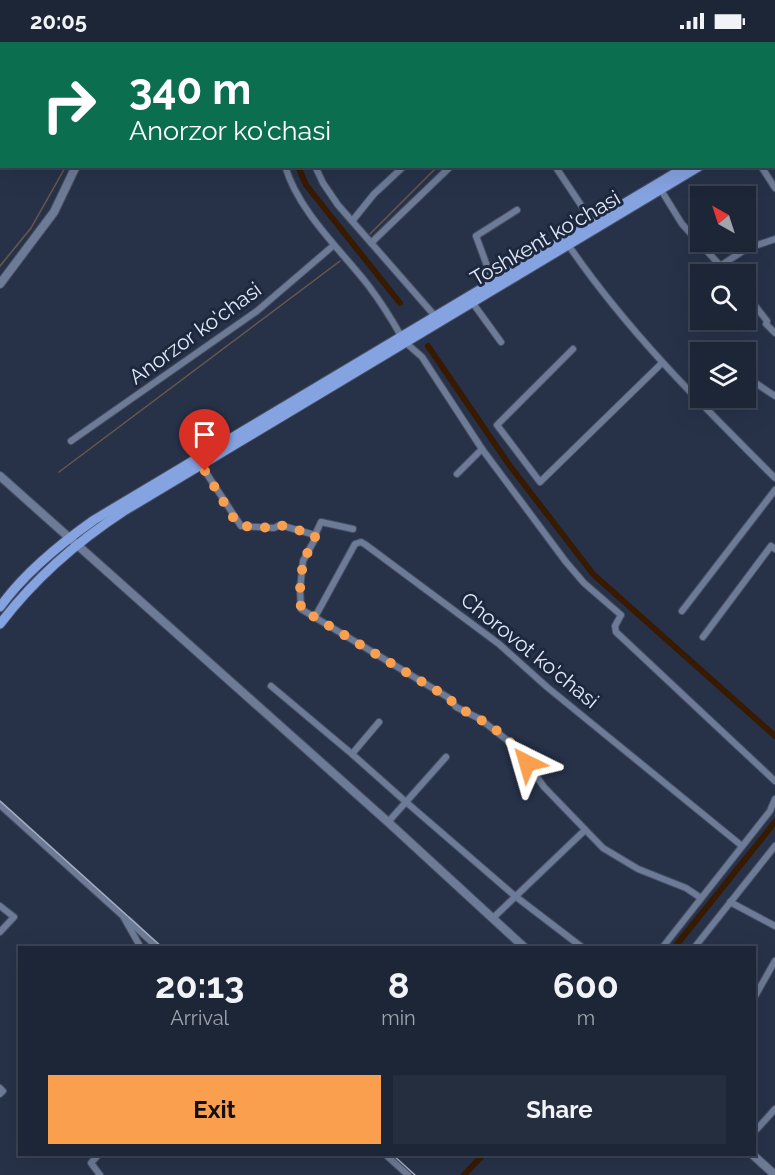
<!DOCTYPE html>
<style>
:root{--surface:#1d2637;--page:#252e3f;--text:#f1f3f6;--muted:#a0a5ad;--line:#3b4352;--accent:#fa9f4e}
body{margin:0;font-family:Raleway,sans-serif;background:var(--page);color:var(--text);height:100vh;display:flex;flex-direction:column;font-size:22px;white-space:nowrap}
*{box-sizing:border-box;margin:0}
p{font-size:20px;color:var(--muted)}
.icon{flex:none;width:33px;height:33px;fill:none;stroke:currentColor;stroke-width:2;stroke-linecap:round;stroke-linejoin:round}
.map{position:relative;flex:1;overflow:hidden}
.sheet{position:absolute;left:18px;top:904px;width:738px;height:210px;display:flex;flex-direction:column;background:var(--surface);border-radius:0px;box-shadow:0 6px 24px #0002,0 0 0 2px var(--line)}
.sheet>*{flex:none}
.banner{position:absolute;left:0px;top:0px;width:776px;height:126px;box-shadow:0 6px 24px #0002,0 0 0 2px var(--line);background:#0b6e4f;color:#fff;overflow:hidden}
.needle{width:39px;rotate:321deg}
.controls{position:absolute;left:690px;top:144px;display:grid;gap:12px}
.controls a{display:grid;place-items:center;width:66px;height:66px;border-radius:0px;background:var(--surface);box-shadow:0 6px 24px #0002,0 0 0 2px var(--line);font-size:30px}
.pin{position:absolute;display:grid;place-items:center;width:51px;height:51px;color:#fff;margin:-62px -26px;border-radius:50% 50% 50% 0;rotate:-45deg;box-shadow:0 0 6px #0007}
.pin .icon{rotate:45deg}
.me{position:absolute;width:66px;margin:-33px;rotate:320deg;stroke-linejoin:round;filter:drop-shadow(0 0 4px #0008)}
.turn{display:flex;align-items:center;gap:21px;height:126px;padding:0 30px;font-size:27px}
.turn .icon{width:78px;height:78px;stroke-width:2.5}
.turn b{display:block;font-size:42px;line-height:51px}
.eta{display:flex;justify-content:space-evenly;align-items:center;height:102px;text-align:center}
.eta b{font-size:36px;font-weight:700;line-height:42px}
.cta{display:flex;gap:12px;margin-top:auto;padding:12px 30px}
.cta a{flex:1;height:69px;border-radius:0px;background:var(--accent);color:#111;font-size:24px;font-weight:700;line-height:69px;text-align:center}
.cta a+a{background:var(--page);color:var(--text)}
.status{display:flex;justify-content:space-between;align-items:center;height:42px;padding:0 30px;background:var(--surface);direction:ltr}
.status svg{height:16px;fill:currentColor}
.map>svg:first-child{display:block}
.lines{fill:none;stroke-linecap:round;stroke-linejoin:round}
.stream{stroke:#6b584b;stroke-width:1.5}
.canal{stroke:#381a00;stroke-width:6}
.minor-casing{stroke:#474f64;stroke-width:8}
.tertiary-casing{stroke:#474f64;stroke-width:10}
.trunk-casing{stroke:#474f64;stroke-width:11}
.minor{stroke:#6e7b96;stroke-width:6}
.tertiary{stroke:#6e7b96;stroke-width:8}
.trunk{stroke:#85a3e1;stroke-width:9}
.rail{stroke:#a6afc1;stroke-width:1.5}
.route{stroke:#fa9f4e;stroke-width:10;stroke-dasharray:0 18}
.labels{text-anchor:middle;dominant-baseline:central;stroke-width:6;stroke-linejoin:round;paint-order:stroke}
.street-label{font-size:21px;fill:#e3eafa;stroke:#1d283e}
</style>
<div class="status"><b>20:05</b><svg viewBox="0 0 49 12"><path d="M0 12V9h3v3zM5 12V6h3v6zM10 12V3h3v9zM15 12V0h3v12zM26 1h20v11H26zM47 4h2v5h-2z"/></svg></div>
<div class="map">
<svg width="775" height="1133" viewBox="0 0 775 1133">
<rect width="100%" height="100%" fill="#273249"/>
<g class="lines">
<g class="stream">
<path d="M108 2 109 0"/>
<path d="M562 2 564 0"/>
<path d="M370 192 438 124"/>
<path d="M0 224 31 186 66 124"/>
<path d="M59 430 340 219"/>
</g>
<g class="canal">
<path d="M286 0V2"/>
<path d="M298 124 306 143 400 261"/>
<path d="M428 304 510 424 593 532 775 694"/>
<path d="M674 906 775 780"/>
<path d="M464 1133 483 1113"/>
</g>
<defs>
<g id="minor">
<path d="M272 0V2"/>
<path d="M301 0V2"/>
<path d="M734 0 735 2"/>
<path d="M526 2 527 0"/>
<path d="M579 2 581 0"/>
<path d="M774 39 775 40"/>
<path d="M285 124C299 170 339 206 368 243 380 259 391 276 401 294"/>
<path d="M315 124 323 141 338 163 435 274"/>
<path d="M555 124 593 181"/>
<path d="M761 124 775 146"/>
<path d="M661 148 682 182 728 232"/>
<path d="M353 178 374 152 404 124"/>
<path d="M371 201 451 124"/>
<path d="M567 201C626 288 701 362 775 436"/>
<path d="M720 224 746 207 775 197"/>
<path d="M493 240 476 194 517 168"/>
<path d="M746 252 767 279 766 282 775 291"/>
<path d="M472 260 501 300"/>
<path d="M712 286 717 278"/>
<path d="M405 300 422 315 482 407 566 520 584 541 621 573 615 584 616 590 775 739"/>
<path d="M573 307 497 383 540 440 662 321"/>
<path d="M748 336 775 354"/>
<path d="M71 399 257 269 334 203"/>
<path d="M201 423 241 484 274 486 280 483 315 493V497L303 519 300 547 301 567 449 656 456 665 480 677 516 705 544 745 603 806 638 827 686 846 701 856"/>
<path d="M457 432 482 407"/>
<path d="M315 493 321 480 353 487"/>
<path d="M682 569 775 448"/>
<path d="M315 575 355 502 361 500 366 503 499 602 547 645 742 804"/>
<path d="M703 595 771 504 775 507"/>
<path d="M271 644 352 712"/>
<path d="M379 680 352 712 406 760 388 780"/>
<path d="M446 715 406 760 515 854 583 906"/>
<path d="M0 763 123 874 141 906"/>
<path d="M730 860 775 884"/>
<path d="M0 864 14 875 0 890"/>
<path d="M493 876 585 788"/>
<path d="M128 878 158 906"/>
<path d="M662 906 770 769 775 757"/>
<path d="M694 906 775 804"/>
<path d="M754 956 775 919"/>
<path d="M0 1046 3 1049 0 1052"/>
<path d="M754 1086 757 1087 775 1067"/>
<path d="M98 1113 91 1121 100 1133"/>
<path d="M386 1113 408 1133"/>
</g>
<g id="tertiary">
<path d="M87 2V0"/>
<path d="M0 242 54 170 76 124"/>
<path d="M0 434 388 780 525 906"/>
<path d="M753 1113 775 1133"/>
</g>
<g id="trunk">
<path d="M774 64 775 63"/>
<path d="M774 74 775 73"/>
<path d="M0 565C25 530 60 502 94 478L687 124"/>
<path d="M0 582C35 536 75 501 124 469L700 124"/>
</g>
</defs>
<use href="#minor" class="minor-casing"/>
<use href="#tertiary" class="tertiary-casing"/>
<use href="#trunk" class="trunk-casing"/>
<use href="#minor" class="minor"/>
<use href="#tertiary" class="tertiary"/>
<use href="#trunk" class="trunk"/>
<g class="rail">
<path d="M0 759 163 906"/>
<path d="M393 1113 415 1133"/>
</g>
</g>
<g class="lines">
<path class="route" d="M205 429 232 474 241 484 274 486 280 483 315 493V497L303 519 300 547 301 567 449 656C458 668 469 670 481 678 500 689 515 703 527 721"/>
</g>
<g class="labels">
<g class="street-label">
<text transform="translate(545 196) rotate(-30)">Toshkent ko'chasi</text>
<text transform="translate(195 291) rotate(-36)">Anorzor ko'chasi</text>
<text transform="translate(530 608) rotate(39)">Chorovot ko'chasi</text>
</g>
</g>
</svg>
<div class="controls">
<a><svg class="needle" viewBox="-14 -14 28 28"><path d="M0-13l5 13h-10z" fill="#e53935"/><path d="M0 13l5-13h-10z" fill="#a0a5ad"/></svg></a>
<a><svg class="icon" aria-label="search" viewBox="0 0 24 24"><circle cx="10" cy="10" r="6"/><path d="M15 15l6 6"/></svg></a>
<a><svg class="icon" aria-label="layers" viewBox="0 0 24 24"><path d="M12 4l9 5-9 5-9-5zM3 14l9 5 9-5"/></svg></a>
</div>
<div class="pin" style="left:205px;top:429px;background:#d93025"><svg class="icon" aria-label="arrive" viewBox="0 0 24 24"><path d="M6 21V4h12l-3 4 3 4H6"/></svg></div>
<svg class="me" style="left:527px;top:721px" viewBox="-20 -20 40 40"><path d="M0-17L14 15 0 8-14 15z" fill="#fa9f4e" stroke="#fff" stroke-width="4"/></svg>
<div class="banner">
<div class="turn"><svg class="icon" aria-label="right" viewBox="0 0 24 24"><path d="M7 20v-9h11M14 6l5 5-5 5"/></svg><div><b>340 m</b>Anorzor ko'chasi</div></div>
</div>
<section class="sheet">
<div class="eta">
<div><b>20:13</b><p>Arrival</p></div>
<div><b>8</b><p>min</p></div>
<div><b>600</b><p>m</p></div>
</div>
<div class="cta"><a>Exit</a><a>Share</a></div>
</section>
</div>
